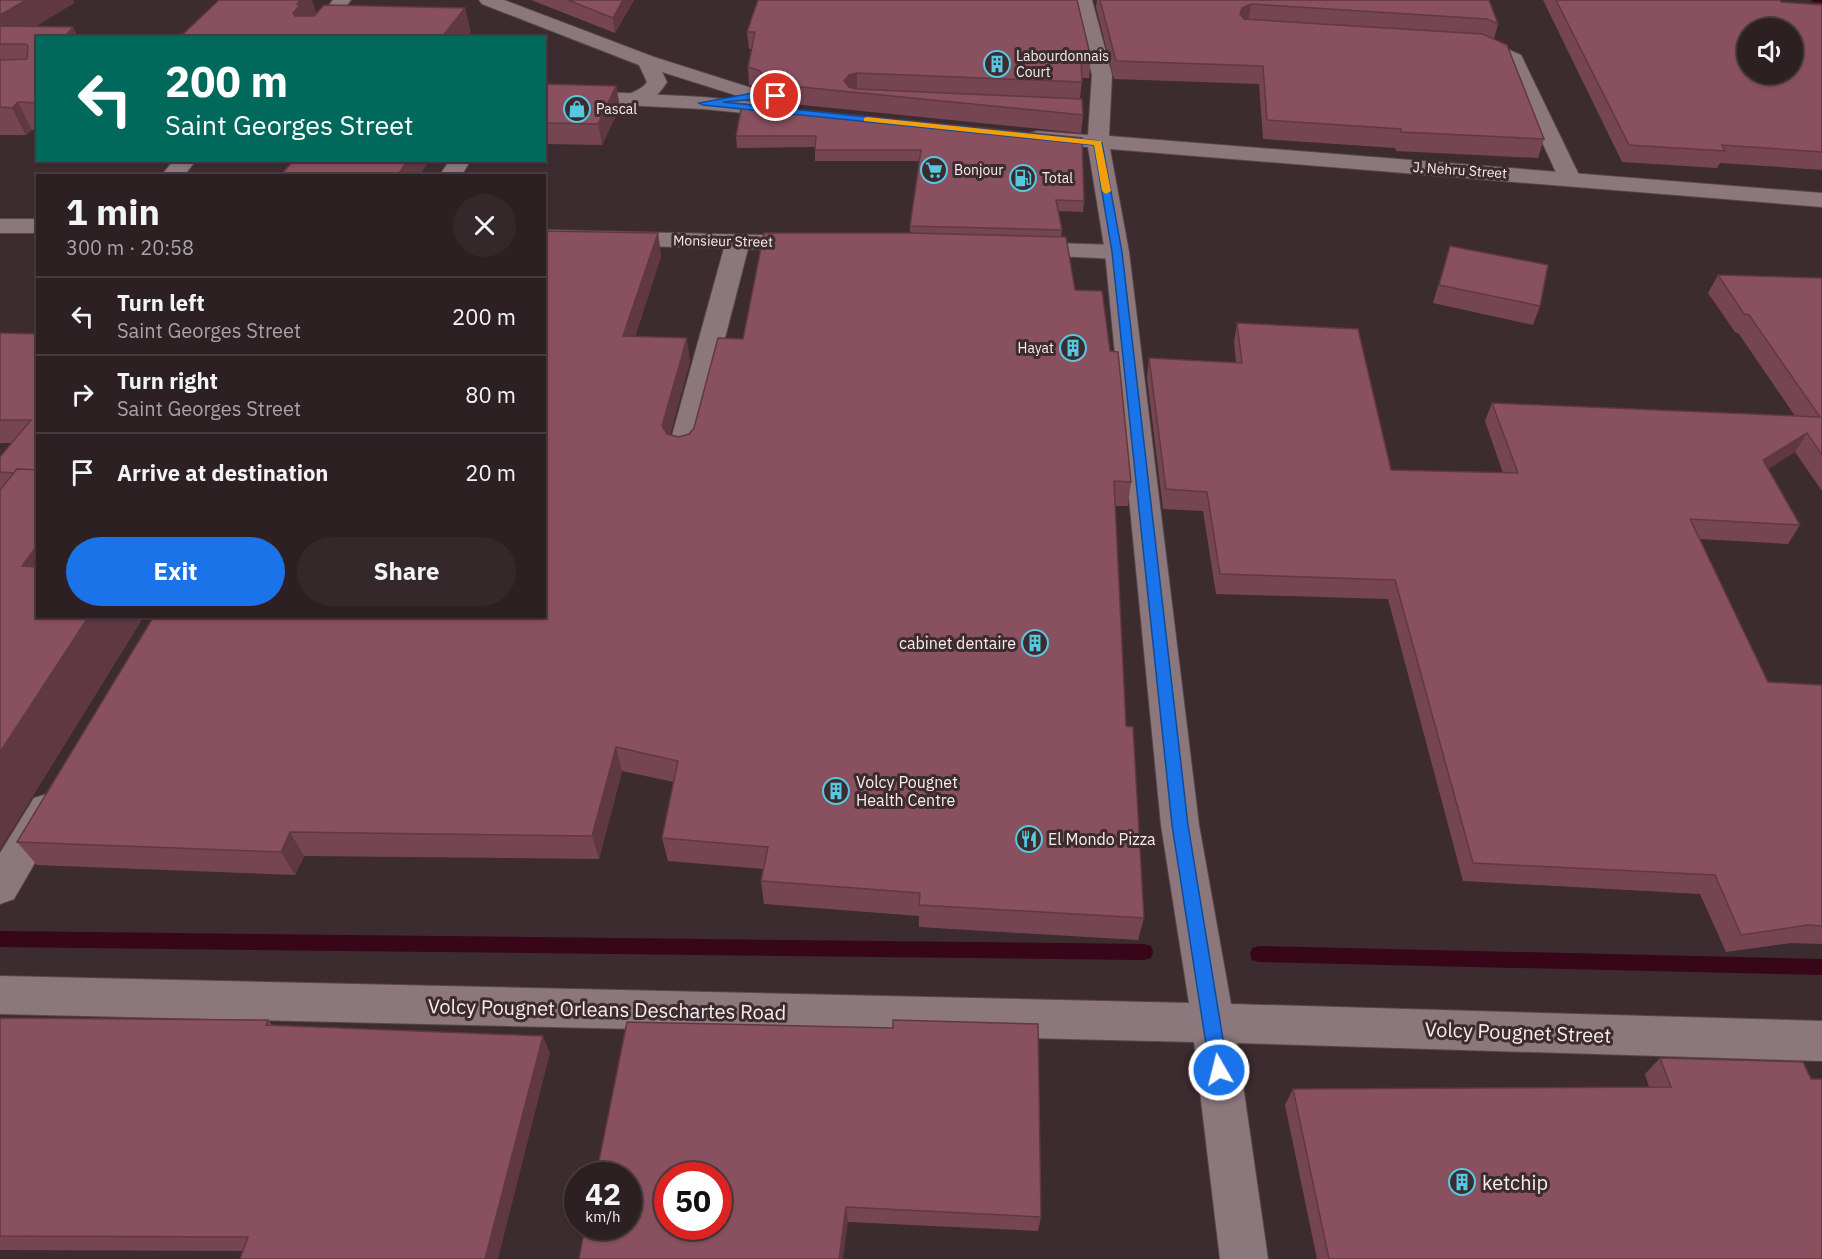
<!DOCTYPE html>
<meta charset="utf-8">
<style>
:root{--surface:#2d2023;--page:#35282b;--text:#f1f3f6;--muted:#a7a3a6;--line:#483e41;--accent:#1a73e8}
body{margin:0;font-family:"IBM Plex Sans",sans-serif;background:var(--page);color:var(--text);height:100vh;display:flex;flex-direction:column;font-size:22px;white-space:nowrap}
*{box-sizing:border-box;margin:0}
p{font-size:20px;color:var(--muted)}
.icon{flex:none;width:33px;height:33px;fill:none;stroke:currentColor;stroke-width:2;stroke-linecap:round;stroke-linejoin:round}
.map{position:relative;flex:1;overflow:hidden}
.drawer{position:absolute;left:36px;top:174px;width:510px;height:444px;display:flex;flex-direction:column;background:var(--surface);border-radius:0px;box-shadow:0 2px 4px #0004,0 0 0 2px var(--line)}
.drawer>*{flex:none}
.hud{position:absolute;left:36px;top:36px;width:510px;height:126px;border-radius:0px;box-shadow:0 2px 4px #0004,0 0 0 2px var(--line);background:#00695c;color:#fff;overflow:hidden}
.tools{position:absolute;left:1737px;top:18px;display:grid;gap:12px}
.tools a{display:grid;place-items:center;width:66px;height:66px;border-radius:50%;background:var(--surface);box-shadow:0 2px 4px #0004,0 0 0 2px var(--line);font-size:30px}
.speed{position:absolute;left:564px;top:1162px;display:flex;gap:12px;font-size:30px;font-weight:700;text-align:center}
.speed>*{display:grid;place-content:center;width:78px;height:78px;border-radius:50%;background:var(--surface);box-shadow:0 2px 4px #0004,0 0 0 2px var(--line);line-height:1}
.speed small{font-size:15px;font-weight:400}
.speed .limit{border:9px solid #d22;background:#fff;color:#111}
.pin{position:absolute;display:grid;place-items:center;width:51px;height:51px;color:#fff;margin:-26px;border:3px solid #fff;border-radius:50%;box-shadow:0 2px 6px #0007}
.me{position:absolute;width:66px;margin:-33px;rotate:352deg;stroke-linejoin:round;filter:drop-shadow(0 0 4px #0008)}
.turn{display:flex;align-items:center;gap:21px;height:126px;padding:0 30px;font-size:27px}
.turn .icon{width:78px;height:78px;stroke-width:2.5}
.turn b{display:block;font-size:42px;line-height:51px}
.round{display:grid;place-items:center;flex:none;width:63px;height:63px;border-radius:32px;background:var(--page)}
.summary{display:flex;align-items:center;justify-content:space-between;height:102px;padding:0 30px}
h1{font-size:36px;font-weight:700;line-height:45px}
.cta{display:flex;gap:12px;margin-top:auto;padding:12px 30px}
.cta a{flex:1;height:69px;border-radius:36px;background:var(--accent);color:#fff;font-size:24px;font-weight:700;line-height:69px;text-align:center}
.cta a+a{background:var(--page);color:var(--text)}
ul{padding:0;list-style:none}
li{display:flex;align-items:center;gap:18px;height:78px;padding:0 30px;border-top:2px solid var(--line)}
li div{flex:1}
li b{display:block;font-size:22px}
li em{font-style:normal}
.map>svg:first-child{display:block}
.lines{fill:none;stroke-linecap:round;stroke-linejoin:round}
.stream{fill:#370618;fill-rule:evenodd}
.street-casing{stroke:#56474b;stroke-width:2}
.secondary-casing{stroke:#56474b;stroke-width:2}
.street{fill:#8c787c;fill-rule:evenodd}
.secondary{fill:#8c787c;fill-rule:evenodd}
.wall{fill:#764552}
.shaded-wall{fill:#603842}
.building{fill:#89505f;stroke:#603842;stroke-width:1.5;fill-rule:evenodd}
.route{fill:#1a73e8;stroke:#114b97;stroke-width:1.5}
.slow{fill:#f59e0b}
.labels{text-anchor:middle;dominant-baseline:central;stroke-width:6;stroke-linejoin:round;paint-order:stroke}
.far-poi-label{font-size:14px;fill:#f9edf0;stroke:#3c2b2f;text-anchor:start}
.far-street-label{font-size:14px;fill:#f9edf0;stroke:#3c2b2f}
.poi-label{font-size:16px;fill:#f9edf0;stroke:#3c2b2f;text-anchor:start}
.near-street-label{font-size:20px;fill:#f9edf0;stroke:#3c2b2f}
.near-poi-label{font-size:20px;fill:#f9edf0;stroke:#3c2b2f;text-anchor:start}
</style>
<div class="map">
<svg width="1822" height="1259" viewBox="0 0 1822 1259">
<rect width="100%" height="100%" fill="#3c2b2f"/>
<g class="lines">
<g class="stream">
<path d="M1811 0H1822V3L1812 2Z"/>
<path d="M0 931 1144 944 1151 946 1153 952 1151 958 1144 960 0 947Z"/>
<path d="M1259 946 1822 959V975L1259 962 1252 960 1250 954 1252 948Z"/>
</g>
<defs>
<g id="street">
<path d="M333 0H351L322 38H303Z"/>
<path d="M479 0H504L654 57 761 91 764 95 761 99 754 101 662 72 667 82C658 97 643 109 625 104L622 100C628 91 641 92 647 82L639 65 482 4Z"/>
<path d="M1471 38 1488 41 1521 55 1581 179 1578 184 1570 186 1562 184 1559 179 1506 63 1477 50 1464 48 1462 44 1464 40Z"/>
<path d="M174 160H196L184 176H161Z"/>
<path d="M450 160H471L461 176H439Z"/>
<rect x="0" y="219" width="38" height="14"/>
<path d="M544 230 807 236 815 238 819 243 815 248 807 250 748 249 696 450 692 456 682 459 672 456 668 450 724 248 544 244Z"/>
<path d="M1023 242 1117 245 1125 247 1129 252 1125 257 1117 259 1015 254 1011 249 1015 244Z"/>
<path d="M47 794 60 798 66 809 14 899 0 904V853L34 798Z"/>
</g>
<g id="secondary">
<path d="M1074 0H1092L1112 75 1109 136 1822 193V207L1110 149 1129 252 1199 825 1231 1004 1822 1021V1061L1237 1043 1268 1259H1220L1194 1042 0 1014V976L1189 1003 1161 825 1105 252 1088 147 1037 143 1030 141 1026 137 1030 133 1037 131 1088 135 1092 75Z"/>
<path d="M544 89 703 97 786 105 793 107 796 111 793 115 786 117 703 109 544 101Z"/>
</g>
</defs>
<use href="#street" class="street-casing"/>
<use href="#secondary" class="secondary-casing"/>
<use href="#street" class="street"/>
<use href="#secondary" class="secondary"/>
</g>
<g class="wall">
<path d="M0 0H73L74 3 36 26 73 27 78 38H38V130H32L26 135H0Z"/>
<path d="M531 0H634L615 33Z"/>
<path d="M1097 0H1489L1498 24 1494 39 1544 139 1538 158 1396 151 1395 148 1263 139 1259 84 1114 79 1096 7Z"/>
<path d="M1543 0H1780L1781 2 1822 5V170L1720 163 1717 168 1622 162Z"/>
<path d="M747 32 1091 58 1089 78H1082L1080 99 1083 115 1081 133 792 104 765 93 762 89 749 85 748 67 752 49H749Z"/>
<path d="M544 84 616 86 620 107 602 145 544 144Z"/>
<path d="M742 104 1082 138 1084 201 1083 212 1058 211 1062 230 1061 237 1075 290 1110 351 1131 482 1128 506H1115L1126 726 1144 918 1138 940 919 927V916L764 904 761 881 763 869 668 861 662 838 674 782 622 771 599 859 304 856 295 875 37 865 17 842 544 616 658 233 661 256 635 337 690 361 670 435 679 437 689 434 694 428 743 339 910 233V226L919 161H815V147L737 148 736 136Z"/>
<path d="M1450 246 1540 306 1533 325 1433 303Z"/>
<path d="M1718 275 1822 278V491L1795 452 1768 469 1800 525 1788 544 1700 539 1768 682 1822 685V944L1791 943 1726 952 1700 894 1463 881 1388 599 1216 594 1203 511 1163 509 1147 377 1149 358 1236 363 1234 342 1237 323 1391 470 1503 473 1485 421 1492 403 1795 416 1739 334 1735 332 1708 293Z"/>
<path d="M0 333 38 334V616H144L0 849V457L12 443H0Z"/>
<path d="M0 1018 268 1020 272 1025 550 1053 242 1251 0 1250Z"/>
<path d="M1660 1058 1811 1079 1822 1259H1317L1285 1105 1293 1089 1649 1087 1645 1074Z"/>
<path d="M628 1176 1041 1217 1038 1231 848 1222Z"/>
</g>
<g class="shaded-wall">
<path d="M26 0H73L74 3 8 44H0V15Z"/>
<path d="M301 0H312L317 15 301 37 293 13 297 4Z"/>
<path d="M623 0H634L615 33 613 18Z"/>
<path d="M1251 4 1248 22 1239 25 1240 14 1242 8Z"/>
<path d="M465 8 471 32 467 38H441Z"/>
<path d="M73 27 78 38H64Z"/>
<path d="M857 73V91L852 92 844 81 849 75Z"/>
<path d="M616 86 620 107 602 145 598 124Z"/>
<path d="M18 102 32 130 26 135 12 108Z"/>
<path d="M408 160H430L419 176H397Z"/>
<path d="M658 233 661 256 627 360 623 336Z"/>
<path d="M687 338 690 361 666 449 662 426Z"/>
<path d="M1807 433 1795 452 1752 479 1763 460Z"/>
<path d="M38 544V590L22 566Z"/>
<path d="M89 616H144L0 849V752Z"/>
<path d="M616 747 622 771 599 859 592 836Z"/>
<path d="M290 832 304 856 295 875 281 852Z"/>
<path d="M543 1036 550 1053 498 1259H485Z"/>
<path d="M846 1207 848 1222 843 1259H839Z"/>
</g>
<g class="building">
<path d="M0 0H26L0 15Z"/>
<path d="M219 0H301L297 4 300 5 293 13 295 16H314L324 5 465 8 441 38H179Z"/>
<path d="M568 0H623L613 18Z"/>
<path d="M758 0H1077L1091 58V61H1081L1082 82 857 73 849 75 844 81 849 87 856 89 1082 99 1083 115 791 86 764 76 760 71 748 67 755 32H747Z"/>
<path d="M1100 0H1489L1498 24 1487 19 1251 4 1242 8 1240 14 1244 19 1483 34 1507 45 1544 139 1401 132V129L1267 120 1263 66 1116 61Z"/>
<path d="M1556 0H1780L1781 2 1822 5V152L1722 145 1725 151 1629 145ZM1748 28H1792V74H1748Z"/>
<path d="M0 26 73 27 64 38H38V103L18 102 12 108 0 107V60L27 59 28 46 25 44H0Z"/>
<path d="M544 84 616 86 598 124 544 123Z"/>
<path d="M742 104 1082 138 1084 201 1056 200 1062 230 910 226 921 150H815L816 136H736Z"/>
<path d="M294 160H408L397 176H280Z"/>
<path d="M544 231 658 233 623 336 687 338 662 426 667 434 679 437 689 434 694 428 718 338 743 339 764 233H907L1066 237 1075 290 1102 291 1110 351 1118 352 1131 482 1114 481 1126 726 1133 727 1144 918 919 905 920 893 761 881 768 847 662 838 678 761 616 747 592 836 290 832 281 852 17 842 154 616H544Z"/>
<path d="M1450 246 1548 265 1540 306 1439 285Z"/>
<path d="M1718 275 1822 278V455L1807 433 1763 460 1800 525 1690 519 1768 682 1822 685V926L1808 925 1741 935 1715 875 1473 863 1395 580 1220 574 1207 492 1166 489 1149 358 1242 363 1237 323 1358 329 1391 470 1518 473 1492 403 1820 417 1749 315 1744 314Z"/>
<path d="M0 333 38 334V470L17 469 14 473 0 472V457L31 420H0Z"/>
<path d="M17 469 38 470V544L22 566 38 567V616H89L0 752V490Z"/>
<path d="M0 1018 268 1020 266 1025 543 1036 485 1259H240L248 1237 0 1236Z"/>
<path d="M893 1020 1038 1024 1041 1217 846 1207 839 1259H579L585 1227H628V1176H596L627 1022 893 1028ZM668 1176H718V1227H668Z"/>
<path d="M1660 1058 1803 1062 1811 1079H1822V1259H1329L1293 1089 1671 1087Z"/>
</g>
<path class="route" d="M753 93H776L780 96C775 98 733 101 723 102L1098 141 1102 143 1122 252 1188 825 1228 1070 1226 1076 1219 1079 1213 1076 1210 1070 1172 825 1112 252 1094 145 703 105 699 103Z"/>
<path class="slow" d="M867 117 1101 141 1111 191 1106 194 1102 191 1094 145 864 121V118Z"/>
<defs>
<symbol id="building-ring" viewBox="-11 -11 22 22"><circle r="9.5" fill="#3c2b2f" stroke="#56c9e0" stroke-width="1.5"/><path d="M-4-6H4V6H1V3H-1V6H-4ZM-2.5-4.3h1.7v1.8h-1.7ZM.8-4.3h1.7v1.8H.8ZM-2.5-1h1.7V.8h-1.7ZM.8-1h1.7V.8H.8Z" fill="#56c9e0"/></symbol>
<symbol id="shop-ring" viewBox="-11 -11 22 22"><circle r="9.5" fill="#3c2b2f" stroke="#56c9e0" stroke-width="1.5"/><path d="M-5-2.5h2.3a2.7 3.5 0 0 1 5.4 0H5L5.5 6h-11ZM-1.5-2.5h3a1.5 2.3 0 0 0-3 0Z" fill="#56c9e0"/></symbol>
<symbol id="supermarket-ring" viewBox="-11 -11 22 22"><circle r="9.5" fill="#3c2b2f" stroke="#56c9e0" stroke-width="1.5"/><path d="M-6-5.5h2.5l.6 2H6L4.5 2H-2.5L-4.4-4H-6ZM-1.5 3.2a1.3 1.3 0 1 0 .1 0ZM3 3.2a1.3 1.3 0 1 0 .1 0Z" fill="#56c9e0"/></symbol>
<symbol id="fuel-ring" viewBox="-11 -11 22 22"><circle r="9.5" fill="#3c2b2f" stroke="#56c9e0" stroke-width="1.5"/><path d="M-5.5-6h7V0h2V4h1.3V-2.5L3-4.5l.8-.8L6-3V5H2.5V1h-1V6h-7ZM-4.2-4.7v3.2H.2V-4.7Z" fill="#56c9e0"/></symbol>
<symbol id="restaurant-ring" viewBox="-11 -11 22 22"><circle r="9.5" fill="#3c2b2f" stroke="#56c9e0" stroke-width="1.5"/><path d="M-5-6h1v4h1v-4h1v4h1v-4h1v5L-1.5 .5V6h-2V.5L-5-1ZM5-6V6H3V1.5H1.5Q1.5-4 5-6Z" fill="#56c9e0"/></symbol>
</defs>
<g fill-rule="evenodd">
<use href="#building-ring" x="982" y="49" width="30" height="30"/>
<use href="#shop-ring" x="562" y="94" width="30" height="30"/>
<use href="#supermarket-ring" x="919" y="155" width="30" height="30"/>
<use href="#fuel-ring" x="1008" y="163" width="30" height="30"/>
<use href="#building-ring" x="1058" y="333" width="30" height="30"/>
<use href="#building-ring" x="1020" y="628" width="30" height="30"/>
<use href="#building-ring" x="821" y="776" width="30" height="30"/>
<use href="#restaurant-ring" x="1014" y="824" width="30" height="30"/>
<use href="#building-ring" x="1447" y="1167" width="30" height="30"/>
</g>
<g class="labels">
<g class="far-poi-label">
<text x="1016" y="56">Labourdonnais<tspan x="1016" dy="16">Court</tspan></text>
<text x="596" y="109">Pascal</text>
<text x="954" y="170">Bonjour</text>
<text x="1042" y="178">Total</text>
<text x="1054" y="348" text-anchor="end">Hayat</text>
</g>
<g class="far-street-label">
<text transform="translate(1460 170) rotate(4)">J. Nehru Street</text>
<text transform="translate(723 241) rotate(1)">Monsieur Street</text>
</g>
<g class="poi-label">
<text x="1016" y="643" text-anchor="end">cabinet dentaire</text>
<text x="856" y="782">Volcy Pougnet<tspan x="856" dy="18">Health Centre</tspan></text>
<text x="1048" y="839">El Mondo Pizza</text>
</g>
<g class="near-street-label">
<text transform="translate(607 1009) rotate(1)">Volcy Pougnet Orleans Deschartes Road</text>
<text transform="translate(1518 1032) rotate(2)">Volcy Pougnet Street</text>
</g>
<g class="near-poi-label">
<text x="1482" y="1182">ketchip</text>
</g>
</g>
</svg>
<div class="tools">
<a><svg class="icon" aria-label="sound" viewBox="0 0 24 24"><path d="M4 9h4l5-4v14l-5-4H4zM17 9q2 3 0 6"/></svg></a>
</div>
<div class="speed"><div>42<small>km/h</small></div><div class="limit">50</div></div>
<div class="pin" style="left:776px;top:96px;background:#d93025"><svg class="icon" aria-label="arrive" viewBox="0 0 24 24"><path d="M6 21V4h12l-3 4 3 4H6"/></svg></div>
<svg class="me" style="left:1219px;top:1070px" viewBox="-20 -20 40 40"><circle r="17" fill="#1a73e8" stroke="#fff" stroke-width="3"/><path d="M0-11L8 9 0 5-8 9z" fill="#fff"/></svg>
<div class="hud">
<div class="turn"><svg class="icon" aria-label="left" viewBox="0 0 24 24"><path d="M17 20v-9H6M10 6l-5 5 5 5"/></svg><div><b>200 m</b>Saint Georges Street</div></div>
</div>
<section class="drawer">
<div class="summary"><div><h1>1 min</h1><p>300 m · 20:58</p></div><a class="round"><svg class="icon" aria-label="close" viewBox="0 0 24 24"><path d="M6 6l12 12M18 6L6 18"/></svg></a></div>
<ul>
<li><svg class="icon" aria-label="left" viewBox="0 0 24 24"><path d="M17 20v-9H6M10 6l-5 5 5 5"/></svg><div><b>Turn left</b><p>Saint Georges Street</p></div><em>200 m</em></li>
<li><svg class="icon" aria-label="right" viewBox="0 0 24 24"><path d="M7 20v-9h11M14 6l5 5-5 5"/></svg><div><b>Turn right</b><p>Saint Georges Street</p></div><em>80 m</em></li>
<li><svg class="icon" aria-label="arrive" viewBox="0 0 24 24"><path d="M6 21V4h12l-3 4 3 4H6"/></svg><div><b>Arrive at destination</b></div><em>20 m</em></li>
</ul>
<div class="cta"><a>Exit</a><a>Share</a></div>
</section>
</div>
